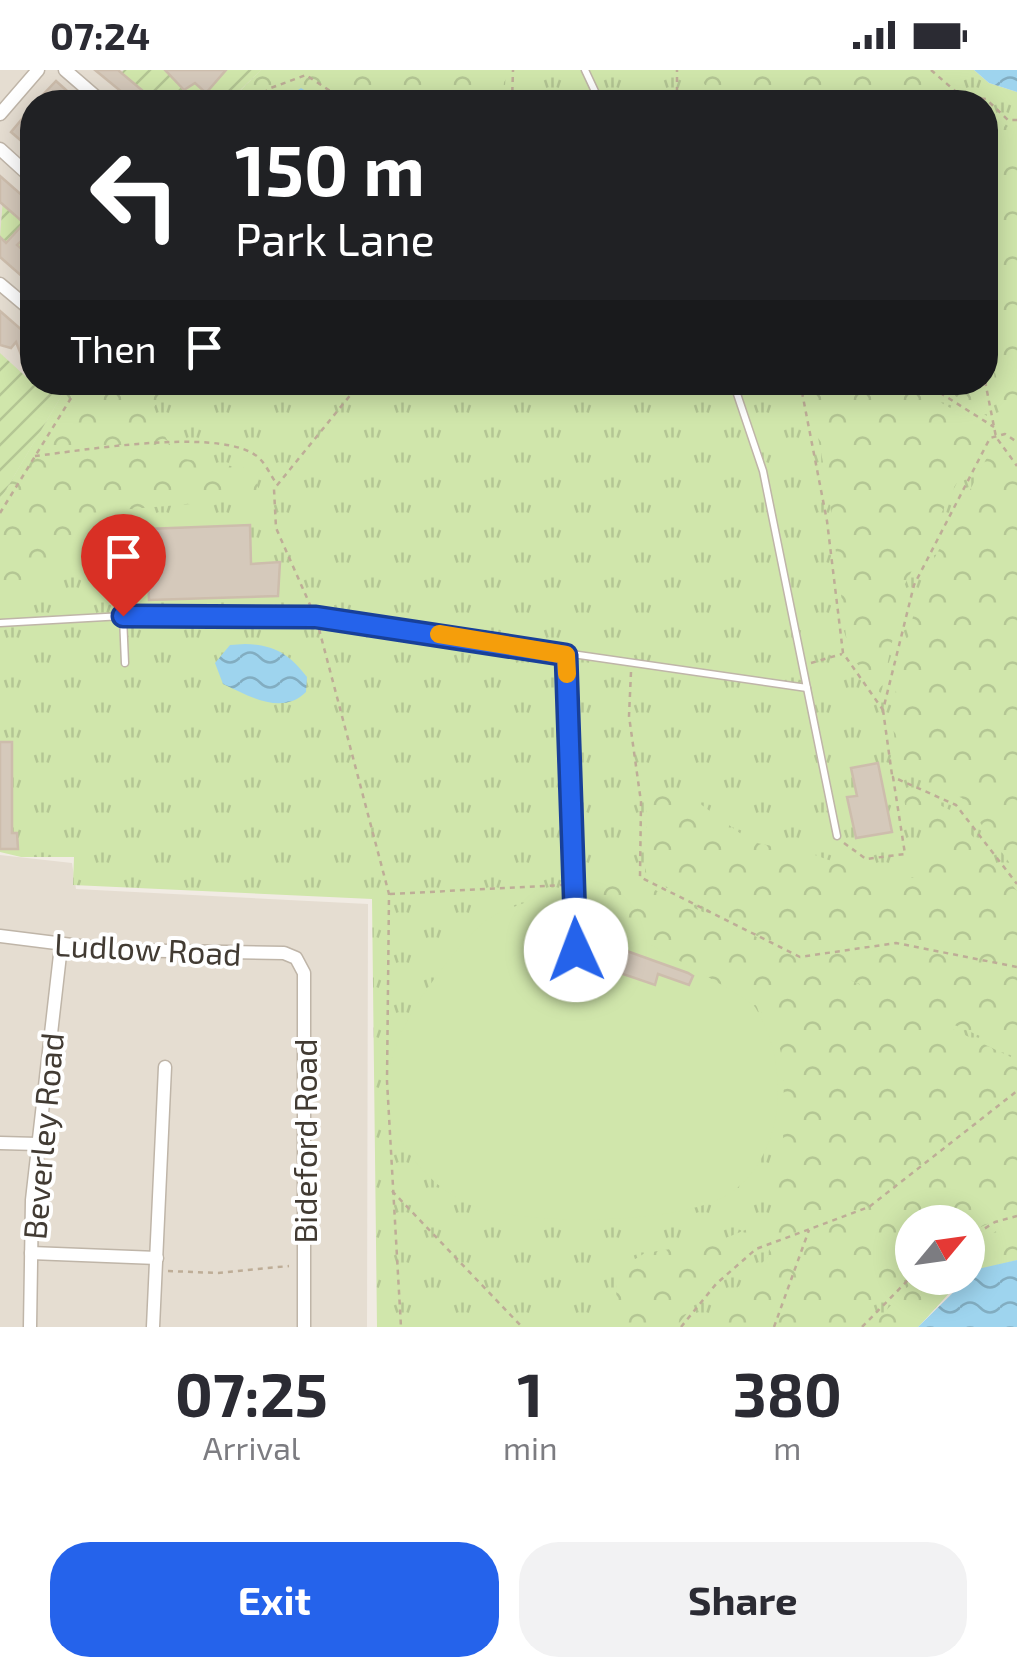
<!DOCTYPE html>
<style>
:root{--surface:#fff;--page:#f2f2f3;--text:#2b2b33;--muted:#7c7c81;--accent:#2563eb}
body{margin:0;font-family:"Exo 2",sans-serif;background:var(--page);color:var(--text);height:100vh;display:flex;flex-direction:column;font-size:38px;white-space:nowrap}
*{box-sizing:border-box;margin:0}
p{font-size:32px;color:var(--muted)}
.icon{flex:none;width:55px;height:55px;fill:none;stroke:currentColor;stroke-width:2;stroke-linecap:round;stroke-linejoin:round}
.map{position:relative;height:1257px;overflow:hidden}
.sheet{display:flex;flex-direction:column;background:var(--surface);flex:1}
.sheet>*{flex:none}
.banner{position:absolute;left:20px;top:20px;width:978px;height:305px;border-radius:40px;box-shadow:0 5px 25px #0003;background:#202124;color:#fff;overflow:hidden}
.needle{width:65px;rotate:61deg}
.tools{position:absolute;left:895px;top:1135px;display:grid;gap:20px}
.tools a{display:grid;place-items:center;width:90px;height:90px;border-radius:50%;background:var(--surface);box-shadow:0 5px 25px #0003;font-size:50px}
.pin{position:absolute;display:grid;place-items:center;width:85px;height:85px;color:#fff;margin:-102px -42px;border-radius:50% 50% 50% 0;rotate:-45deg;box-shadow:0 0 10px #0007}
.pin .icon{rotate:45deg}
.me{position:absolute;width:110px;margin:-55px;rotate:358deg;stroke-linejoin:round;filter:drop-shadow(0 0 8px #0008)}
.turn{display:flex;align-items:center;gap:35px;height:210px;padding:0 50px;font-size:45px}
.turn .icon{width:130px;height:130px;stroke-width:2.5}
.turn b{display:block;font-size:70px;line-height:85px}
.then{display:flex;align-items:center;height:95px;padding:0 50px;background:#0003;gap:20px;font-size:38px}
.eta{display:flex;justify-content:space-evenly;align-items:center;height:170px;text-align:center}
.eta b{font-size:60px;font-weight:700;line-height:70px}
.button{display:flex;gap:20px;margin-top:auto;padding:20px 50px}
.button a{flex:1;height:115px;border-radius:40px;background:var(--accent);color:#fff;font-size:40px;font-weight:700;line-height:115px;text-align:center}
.button a+a{background:var(--page);color:var(--text)}
.status{display:flex;justify-content:space-between;align-items:center;height:70px;padding:0 50px;background:var(--surface);direction:ltr}
.status svg{height:28px;fill:currentColor}
.map>svg:first-child{display:block}
.residential{fill:#e5ddd1}
.grass{fill:url(#grass-tufts)}
.forest{fill:url(#forest-crowns)}
.garden{fill:url(#garden-furrows)}
.pitch{fill:#d0e6ab}
.water{fill:url(#water-waves)}
.building{fill:#d5c9bb;stroke:#cdbdac;stroke-width:2.5}
.lines{fill:none;stroke-linecap:round;stroke-linejoin:round}
.lane-casing{stroke:#bfb5a8;stroke-width:9}
.street-casing{stroke:#bfb5a8;stroke-width:15}
.path{stroke:#bead97;stroke-width:2.5;stroke-dasharray:5 5;stroke-linecap:butt}
.lane{stroke:#fff;stroke-width:6}
.street{stroke:#fff;stroke-width:12}
.route-casing{stroke:#184099;stroke-width:25}
.route{stroke:#2563eb;stroke-width:18}
.slow{stroke:#f59e0b;stroke-width:18}
.labels{text-anchor:middle;dominant-baseline:central;stroke-width:8;stroke-linejoin:round;paint-order:stroke}
.street-label{font-size:32px;fill:#423b33;stroke:#fff}
</style>
<div class="status"><b>07:24</b><svg viewBox="0 0 49 12"><path d="M0 12V9h3v3zM5 12V6h3v6zM10 12V3h3v9zM15 12V0h3v12zM26 1h20v11H26zM47 4h2v5h-2z"/></svg></div>
<div class="map">
<svg width="1017" height="1257" viewBox="0 0 1017 1257">
<defs>
<pattern id="grass-tufts" width="24" height="20" patternUnits="userSpaceOnUse" patternTransform="scale(2.5)"><rect width="24" height="20" fill="#d0e6ab"/><path d="M3 7l-1-3M5 7V3M7 7l1-3M15 17l-1-3M17 17v-4M19 17l1-3" fill="none" stroke="#b4c694"/></pattern>
<pattern id="forest-crowns" width="20" height="18" patternUnits="userSpaceOnUse" patternTransform="scale(2.5)"><rect width="20" height="18" fill="#d0e6ab"/><path d="M2 6a3 3 0 1 1 6 0M12 15a3 3 0 1 1 6 0" fill="none" stroke="#b4c694"/></pattern>
<pattern id="garden-furrows" width="10" height="10" patternUnits="userSpaceOnUse" patternTransform="scale(2.5)"><rect width="10" height="10" fill="#d0e6ab"/><path d="M-1 1l2-2M0 10L10 0M9 11l2-2" fill="none" stroke="#b4c694"/></pattern>
<pattern id="water-waves" width="16" height="10" patternUnits="userSpaceOnUse" patternTransform="scale(2.5)"><rect width="16" height="10" fill="#9ed4ee"/><path d="M0 5q4-4 8 0t8 0" fill="none" stroke="#82adc1"/></pattern>
</defs>
<rect width="100%" height="100%" fill="#f1ebe3"/>
<g class="residential">
<path d="M0 0H261L232 28 236 32H32V312L69 313 0 430Z"/>
<path d="M0 785 72 793 76 819 368 834 367 1257H0Z"/>
</g>
<path class="grass" d="M261 0H974L989 13 1017 22V1190L968 1202V1152H912V1208H963L918 1257H377L372 829 73 815 74 787H21L0 782V430L69 313 985 312V32H236L232 29Z"/>
<g class="forest">
<path d="M261 0 286 1 506 0 504 32H324L317 24 287 26 280 32 232 29Z"/>
<path d="M697 0H924L958 32H714Z"/>
<path d="M990 43 1008 56 1017 57V364L1002 355 985 246V67Z"/>
<path d="M69 313H167L151 343 178 388 251 399 262 428 119 440C84 478 42 505 9 544L0 545V430Z"/>
<path d="M807 313H907L985 358 904 516 881 624 848 582 828 417Z"/>
<path d="M935 313H980L987 346Z"/>
<path d="M995 372 1017 381V803L962 728 899 701 891 642 920 516Z"/>
<path d="M647 712 699 733 752 772 812 784 868 804 913 808 931 786 919 750 906 740 902 717 952 741 1017 821V982L848 909 1017 990V1140L968 1163V1152H912V1196L851 1257H698L768 1187 783 1073 784 996 776 962 754 933 587 842 585 812 614 801 770 873 645 805Z"/>
<path d="M767 1151 754 1177 712 1212 676 1257H617L616 1208 627 1194 645 1183 716 1172Z"/>
<path d="M1017 1151V1190L968 1202V1175Z"/>
<path d="M916 1208H963L918 1257H871Z"/>
</g>
<g class="garden">
<path d="M124 0H166L184 20 196 11 204 13 200 18 206 23 226 0H261L232 28 236 32H156L121 3Z"/>
<path d="M3 129 32 154V188L14 179 23 168 16 162 7 172 0 167Z"/>
<path d="M0 283 35 315 69 313 0 430Z"/>
</g>
<path class="pitch" d="M534 829C541 829 550 828 556 829 575 832 748 926 755 937 781 977 786 1040 764 1083 756 1100 741 1118 724 1127 672 1154 533 1156 477 1137 431 1122 379 1061 387 1009 391 984 401 961 414 939 429 914 463 869 485 851 498 841 519 836 534 829Z"/>
<g class="water">
<path d="M974 0H1017V22L989 13Z"/>
<path d="M301 18 324 32H280Z"/>
<path d="M245 574C275 575 289 584 307 607L306 622C282 646 249 626 223 614L215 593 230 575Z"/>
<path d="M1017 1190V1257H918L968 1208 969 1201Z"/>
</g>
<g class="building">
<path d="M95 0H118L156 32H134Z"/>
<path d="M165 0H226L206 23 195 13 184 20Z"/>
<path d="M56 11 66 20 62 25 70 32H36Z"/>
<path d="M32 37V80L11 62Z"/>
<path d="M0 106 32 134V161L17 175 32 188V215L0 187V167L6 173 24 153 0 132Z"/>
<path d="M0 241 24 262 32 252V274L22 287 16 272 11 278 0 275Z"/>
<path d="M250 455 251 494 280 492 278 526 149 530 146 459Z"/>
<path d="M0 672H12V763H17L18 779H0Z"/>
<path d="M878 693 892 762 856 768 847 727 857 726 851 698Z"/>
<path d="M624 880 688 903 693 906 689 915 658 904 655 915 617 902Z"/>
</g>
<g class="lines">
<defs>
<g id="lane">
<path d="M585 0 600 32"/>
<path d="M120 477 125 593"/>
<path d="M0 553 123 546 316 547 807 618 763 401 733 312"/>
<path d="M566 585 576 880 612 879"/>
<path d="M807 618 837 766"/>
</g>
<g id="street">
<path d="M65 0 102 32"/>
<path d="M0 44 38 0"/>
<path d="M0 79 32 108"/>
<path d="M0 214 25 235"/>
<path d="M0 866 112 880 284 883 296 888 304 903V1257"/>
<path d="M0 1073 38 1074"/>
<path d="M31 1183 157 1188"/>
<path d="M30 1257 32 1130 61 876"/>
<path d="M153 1257 165 997"/>
</g>
</defs>
<use href="#lane" class="lane-casing"/>
<use href="#street" class="street-casing"/>
<g class="path">
<path d="M931 0 962 27 986 29 1008 50H1017"/>
<path d="M258 32 268 19 306 5 347 32"/>
<path d="M512 32 513 0"/>
<path d="M677 32V0"/>
<path d="M985 311 996 367 1017 396"/>
<path d="M335 312 351 323"/>
<path d="M800 312 827 451 843 583 883 640 914 515 990 368 1005 364 1017 372"/>
<path d="M923 312 994 357"/>
<path d="M35 386C86 380 209 359 252 383 264 389 269 403 276 413"/>
<path d="M0 443 81 312"/>
<path d="M311 537 276 458 274 419 361 312"/>
<path d="M319 559 389 824 387 1011 401 1257"/>
<path d="M811 593 842 584"/>
<path d="M631 602 629 646 641 732 640 807 800 887 896 873 1017 897"/>
<path d="M883 640 892 705"/>
<path d="M844 773 866 789 905 784 893 707 956 735 1017 814"/>
<path d="M390 824 562 815"/>
<path d="M392 1121 522 1257"/>
<path d="M968 1169 995 1152 1017 1146"/>
<path d="M168 1201 218 1203 289 1196"/>
<path d="M681 1257 716 1214 756 1179 869 1137 1017 1021"/>
<path d="M774 1257 809 1160"/>
<path d="M862 1257 912 1206"/>
</g>
<use href="#lane" class="lane"/>
<use href="#street" class="street"/>
</g>
<g class="lines">
<defs>
<path id="route" d="M123 546 316 547 566 585 576 880"/>
</defs>
<use href="#route" class="route-casing"/>
<use href="#route" class="route"/>
<path class="slow" d="M439 564 566 585 567 604"/>
</g>
<g class="labels">
<g class="street-label">
<text transform="translate(148 878) rotate(3)">Ludlow Road</text>
<text transform="translate(42 1066) rotate(-85)">Beverley Road</text>
<text transform="translate(304 1071) rotate(-90)">Bideford Road</text>
</g>
</g>
</svg>
<div class="tools">
<a><svg class="needle" viewBox="-14 -14 28 28"><path d="M0-13l5 13h-10z" fill="#e53935"/><path d="M0 13l5-13h-10z" fill="#7c7c81"/></svg></a>
</div>
<div class="pin" style="left:123px;top:546px;background:#d93025"><svg class="icon" aria-label="arrive" viewBox="0 0 24 24"><path d="M6 21V4h12l-3 4 3 4H6"/></svg></div>
<svg class="me" style="left:576px;top:880px" viewBox="-20 -20 40 40"><circle r="19" fill="#fff"/><path d="M0-13L10 11 0 6-10 11z" fill="#2563eb"/></svg>
<div class="banner">
<div class="turn"><svg class="icon" aria-label="left" viewBox="0 0 24 24"><path d="M17 20v-9H6M10 6l-5 5 5 5"/></svg><div><b>150 m</b>Park Lane</div></div>
<div class="then">Then<svg class="icon" aria-label="arrive" viewBox="0 0 24 24"><path d="M6 21V4h12l-3 4 3 4H6"/></svg></div>
</div>
</div>
<section class="sheet">
<div class="eta">
<div><b>07:25</b><p>Arrival</p></div>
<div><b>1</b><p>min</p></div>
<div><b>380</b><p>m</p></div>
</div>
<div class="button"><a>Exit</a><a>Share</a></div>
</section>
